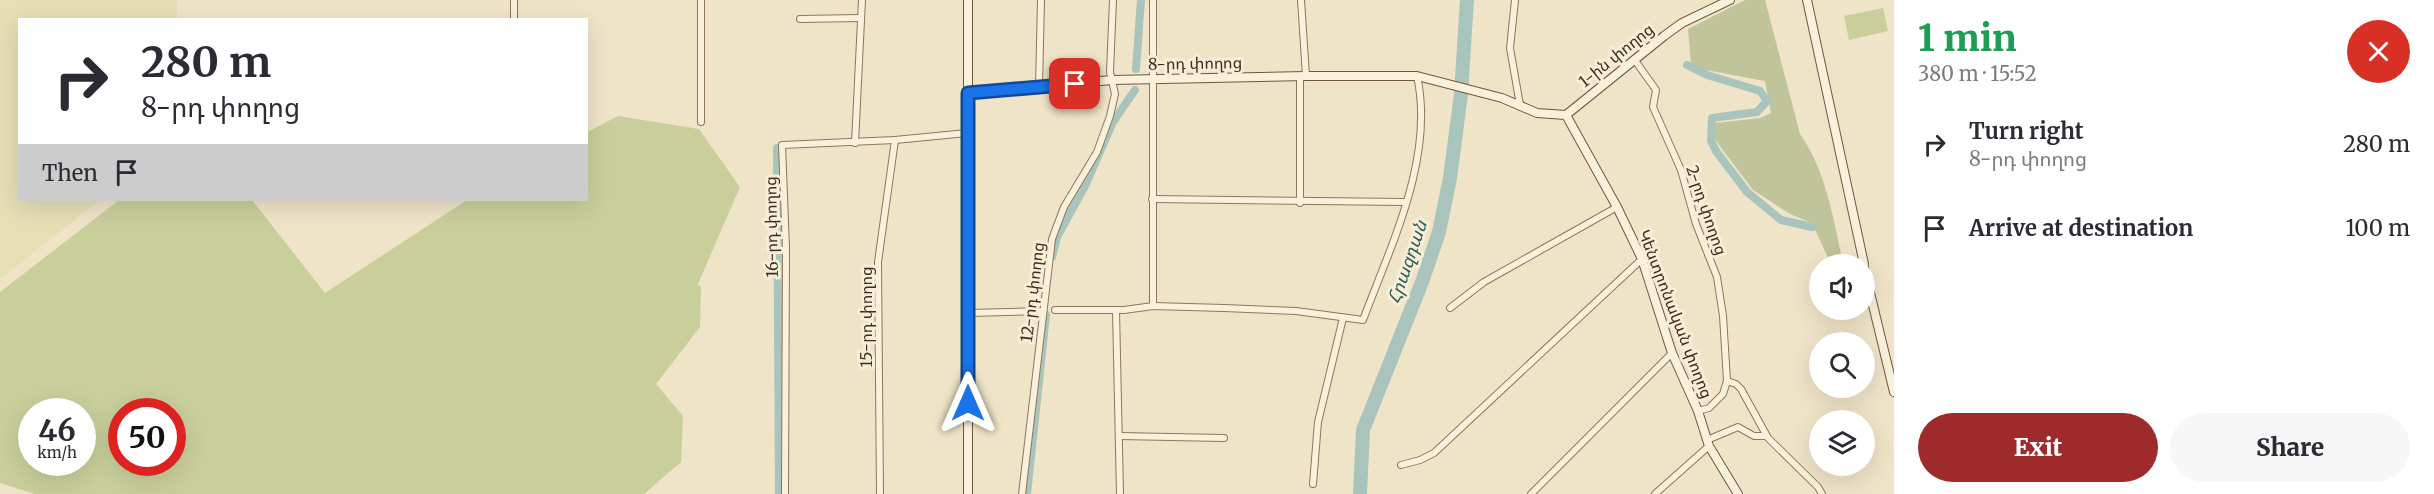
<!DOCTYPE html>
<meta charset="utf-8">
<style>
:root{--surface:#fff;--page:#f7f7f7;--text:#2b2b33;--muted:#7c7c81;--accent:#9e2a2b}
body{margin:0;font-family:Merriweather,"Noto Sans Armenian",serif;background:var(--page);color:var(--text);height:100vh;display:flex;flex-direction:column;font-size:22px;white-space:nowrap}
*{box-sizing:border-box;margin:0}
p{font-size:20px;color:var(--muted)}
.icon{flex:none;width:33px;height:33px;fill:none;stroke:currentColor;stroke-width:2;stroke-linecap:round;stroke-linejoin:round}
.map{position:relative;flex:1;overflow:hidden}
.sheet{display:flex;flex-direction:column;background:var(--surface);width:540px}
.sheet>*{flex:none}
.guide{position:absolute;left:18px;top:18px;width:570px;height:183px;border-radius:0px;box-shadow:0 6px 24px #0002;background:#fff;color:var(--text);overflow:hidden}
.buttons{position:absolute;left:1809px;top:254px;display:grid;gap:12px}
.buttons a{display:grid;place-items:center;width:66px;height:66px;border-radius:50%;background:var(--surface);box-shadow:0 6px 24px #0002;font-size:30px}
.speed{position:absolute;left:18px;top:398px;display:flex;gap:12px;font-size:30px;font-weight:700;text-align:center}
.speed>*{display:grid;place-content:center;width:78px;height:78px;border-radius:50%;background:var(--surface);box-shadow:0 6px 24px #0002;line-height:1}
.speed small{font-size:15px;font-weight:400}
.speed .limit{border:9px solid #d22;background:#fff;color:#111}
.pin{position:absolute;display:grid;place-items:center;width:51px;height:51px;color:#fff;margin:-26px;border-radius:12px;box-shadow:0 3px 9px #0006}
.me{position:absolute;width:66px;margin:-33px;rotate:0deg;stroke-linejoin:round;filter:drop-shadow(0 0 4px #0008)}
.turn{display:flex;align-items:center;gap:21px;height:126px;padding:0 24px;font-size:27px}
.turn .icon{width:78px;height:78px;stroke-width:2.5}
.turn b{display:block;font-size:42px;line-height:51px}
.then{display:flex;align-items:center;height:57px;padding:0 24px;background:#0003;gap:12px;font-size:22px}
.round{display:grid;place-items:center;flex:none;width:63px;height:63px;border-radius:32px;background:var(--page)}
.overview{display:flex;align-items:center;justify-content:space-between;height:102px;padding:0 24px}
h1{font-size:36px;font-weight:800;line-height:45px;color:#1e9e55}
.button{display:flex;gap:12px;margin-top:auto;padding:12px 24px}
.button a{flex:1;height:69px;border-radius:36px;background:var(--accent);color:#fff;font-size:24px;font-weight:800;line-height:69px;text-align:center}
.button a+a{background:var(--page);color:var(--text)}
ul{padding:0;list-style:none}
li{display:flex;align-items:center;gap:18px;height:84px;padding:0 24px}
li div{flex:1}
li b{display:block;font-size:22px}
li em{font-style:normal}
main{display:flex;flex:1;min-height:0}
.map>svg:first-child{display:block}
.farmland{fill:#e6deb5}
.green{fill:#c9cf9b;fill-rule:evenodd}
.cemetery{fill:#bfc49a}
.lines{fill:none;stroke-linecap:round;stroke-linejoin:round}
.canal{stroke:#a9c4bc;stroke-width:8}
.river{stroke:#a9c4bc;stroke-width:14}
.street-casing{stroke:#8d765c;stroke-width:8}
.secondary-casing{stroke:#6f573f;stroke-width:10}
.street{stroke:#faf1dc;stroke-width:6}
.secondary{stroke:#faf1dc;stroke-width:8}
.route-casing{stroke:#114b97;stroke-width:15}
.route{stroke:#1a73e8;stroke-width:10}
.labels{text-anchor:middle;dominant-baseline:central;stroke-width:6;stroke-linejoin:round;paint-order:stroke}
.street-label{font-size:16px;fill:#3d2e20;stroke:#f7eed8}
.water-label{font-size:18px;font-style:italic;fill:#2f5d5a;stroke:#f7eed8}
</style>
<main>
<div class="map">
<svg width="1894" height="494" viewBox="0 0 1894 494">
<rect width="100%" height="100%" fill="#f0e4c8"/>
<path class="farmland" d="M0 0H177V19L20 20V200H100L0 279Z"/>
<g class="green">
<path d="M1883 8 1888 31 1849 40 1844 16Z"/>
<path d="M618 116 699 129 740 187 698 284 701 287 700 327 656 384 683 416 681 462 644 494H35L0 483V292L119 200H252L325 293 467 200H586L587 132ZM32 411H82V462H32ZM122 411H172V462H122Z"/>
</g>
<path class="cemetery" d="M1745 0H1765L1800 134C1826 171 1834 220 1843 264H1831L1812 223 1790 214 1753 190 1713 137 1716 123 1760 118 1771 113 1765 81 1695 68 1691 65 1688 29Z"/>
<g class="lines">
<g class="canal">
<path d="M1687 65 1707 75 1760 91 1767 101 1757 112 1712 118 1711 141 1716 151 1747 192 1781 220 1812 227"/>
<path d="M1136 69 1141 0"/>
<path d="M777 148 779 494"/>
<path d="M1052 257 1057 237 1086 184 1113 122 1135 90"/>
<path d="M1027 494 1046 315"/>
</g>
<path class="river" d="M1360 494 1363 430 1422 282 1439 232 1450 178 1461 94 1467 0"/>
<defs>
<g id="street">
<path d="M1301 0 1306 76"/>
<path d="M1515 0 1510 48 1520 105"/>
<path d="M800 19 861 18"/>
<path d="M514 20V0"/>
<path d="M1634 59 1656 90 1653 107 1681 170 1696 224 1717 277 1723 316 1727 381 1723 394 1709 408 1698 411"/>
<path d="M1039 87 1041 0"/>
<path d="M701 122V0"/>
<path d="M855 143 862 0"/>
<path d="M1152 199 1405 202"/>
<path d="M1300 203V76"/>
<path d="M1153 306V0"/>
<path d="M1450 308 1484 282 1617 207"/>
<path d="M1055 310H1124L1153 306 1224 308 1296 311 1363 320C1391 245 1435 157 1417 76"/>
<path d="M1116 310 1120 494"/>
<path d="M968 313 1042 311"/>
<path d="M1727 381 1736 384 1741 389 1768 438 1818 487 1822 494"/>
<path d="M1119 436 1224 438"/>
<path d="M1707 440 1738 427 1754 436H1766"/>
<path d="M1401 465 1420 460 1434 453 1642 259"/>
<path d="M1313 484 1318 422 1343 318"/>
<path d="M785 494 786 248 782 145 895 140 967 133"/>
<path d="M880 494 878 262 895 140"/>
<path d="M1022 494 1052 239 1064 207 1097 152 1110 116 1115 94 1110 72 1113 0"/>
<path d="M1531 494 1672 353"/>
<path d="M1655 494 1709 446"/>
</g>
<g id="secondary">
<path d="M1807 0 1864 264"/>
<path d="M968 93 1112 80 1306 76H1417L1502 98 1537 113 1566 115 1664 36 1682 23 1730 0"/>
<path d="M1566 115 1617 207 1642 259 1672 353 1698 411 1709 446 1738 494"/>
<path d="M1864 268 1894 392"/>
<path d="M968 494V0"/>
</g>
</defs>
<use href="#street" class="street-casing"/>
<use href="#secondary" class="secondary-casing"/>
<use href="#street" class="street"/>
<use href="#secondary" class="secondary"/>
</g>
<g class="lines">
<defs>
<path id="route" d="M968 403V93L1075 84"/>
</defs>
<use href="#route" class="route-casing"/>
<use href="#route" class="route"/>
</g>
<g class="labels">
<g class="street-label">
<text transform="translate(1616 55) rotate(-39)">1-ին փողոց</text>
<text transform="translate(1195 63) rotate(-1)">8-րդ փողոց</text>
<text transform="translate(1707 210) rotate(71)">2-րդ փողոց</text>
<text transform="translate(771 227) rotate(-91)">16-րդ փողոց</text>
<text transform="translate(1032 292) rotate(-83)">12-րդ փողոց</text>
<text transform="translate(1676 314) rotate(69)">Կենտրոնական փողոց</text>
<text transform="translate(866 317) rotate(-90)">15-րդ փողոց</text>
</g>
<g class="water-label">
<text transform="translate(1407 262) rotate(-71)">Հրազդան</text>
</g>
</g>
</svg>
<div class="buttons">
<a><svg class="icon" aria-label="sound" viewBox="0 0 24 24"><path d="M4 9h4l5-4v14l-5-4H4zM17 9q2 3 0 6"/></svg></a>
<a><svg class="icon" aria-label="search" viewBox="0 0 24 24"><circle cx="10" cy="10" r="6"/><path d="M15 15l6 6"/></svg></a>
<a><svg class="icon" aria-label="layers" viewBox="0 0 24 24"><path d="M12 4l9 5-9 5-9-5zM3 14l9 5 9-5"/></svg></a>
</div>
<div class="speed"><div>46<small>km/h</small></div><div class="limit">50</div></div>
<div class="pin" style="left:1075px;top:84px;background:#d93025"><svg class="icon" aria-label="arrive" viewBox="0 0 24 24"><path d="M6 21V4h12l-3 4 3 4H6"/></svg></div>
<svg class="me" style="left:968px;top:403px" viewBox="-20 -20 40 40"><path d="M0-17L14 15 0 8-14 15z" fill="#1a73e8" stroke="#fff" stroke-width="4"/></svg>
<div class="guide">
<div class="turn"><svg class="icon" aria-label="right" viewBox="0 0 24 24"><path d="M7 20v-9h11M14 6l5 5-5 5"/></svg><div><b>280 m</b>8-րդ փողոց</div></div>
<div class="then">Then<svg class="icon" aria-label="arrive" viewBox="0 0 24 24"><path d="M6 21V4h12l-3 4 3 4H6"/></svg></div>
</div>
</div>
<section class="sheet">
<div class="overview"><div><h1>1 min</h1><p>380 m · 15:52</p></div><a class="round" style="background:#d93025;color:#fff"><svg class="icon" aria-label="close" viewBox="0 0 24 24"><path d="M6 6l12 12M18 6L6 18"/></svg></a></div>
<ul>
<li><svg class="icon" aria-label="right" viewBox="0 0 24 24"><path d="M7 20v-9h11M14 6l5 5-5 5"/></svg><div><b>Turn right</b><p>8-րդ փողոց</p></div><em>280 m</em></li>
<li><svg class="icon" aria-label="arrive" viewBox="0 0 24 24"><path d="M6 21V4h12l-3 4 3 4H6"/></svg><div><b>Arrive at destination</b></div><em>100 m</em></li>
</ul>
<div class="button"><a>Exit</a><a>Share</a></div>
</section>
</main>
